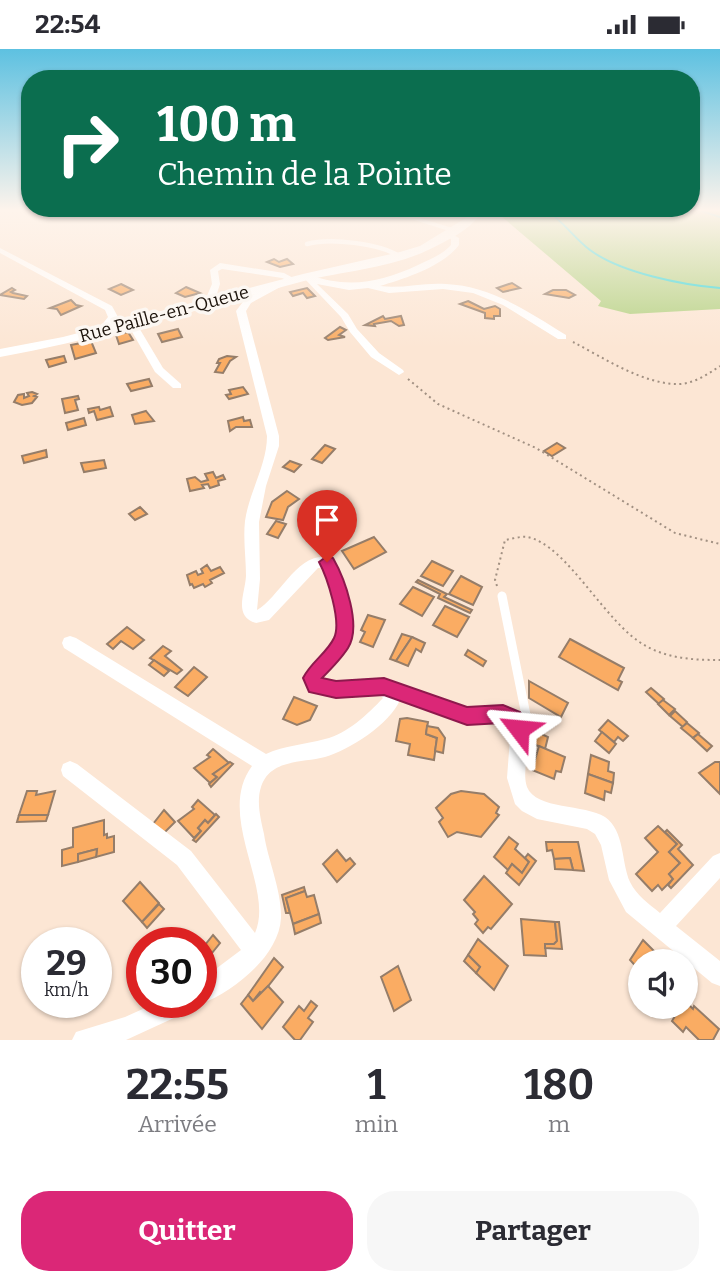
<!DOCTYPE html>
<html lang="fr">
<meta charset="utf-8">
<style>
:root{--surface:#fff;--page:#f7f7f7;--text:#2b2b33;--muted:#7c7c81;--accent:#db2777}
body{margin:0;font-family:Bitter,serif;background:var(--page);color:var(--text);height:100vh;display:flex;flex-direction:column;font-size:26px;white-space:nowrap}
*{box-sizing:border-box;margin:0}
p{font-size:23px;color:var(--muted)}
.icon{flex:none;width:38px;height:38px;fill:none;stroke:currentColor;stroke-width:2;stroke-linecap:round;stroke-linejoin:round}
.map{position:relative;height:991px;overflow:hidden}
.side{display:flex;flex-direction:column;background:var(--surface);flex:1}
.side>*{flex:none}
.banner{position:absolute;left:21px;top:21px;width:679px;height:147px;border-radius:28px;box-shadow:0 2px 5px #0004;background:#0b6e4f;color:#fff;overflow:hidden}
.controls{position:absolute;left:628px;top:900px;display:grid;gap:14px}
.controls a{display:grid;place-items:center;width:70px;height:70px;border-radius:50%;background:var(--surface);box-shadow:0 2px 5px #0004;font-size:35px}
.speed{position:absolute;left:21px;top:878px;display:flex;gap:14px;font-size:35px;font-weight:700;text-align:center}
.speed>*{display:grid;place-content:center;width:91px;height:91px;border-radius:50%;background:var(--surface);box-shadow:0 2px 5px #0004;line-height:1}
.speed small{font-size:18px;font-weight:400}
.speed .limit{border:10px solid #d22;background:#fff;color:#111}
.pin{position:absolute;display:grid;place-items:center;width:60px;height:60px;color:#fff;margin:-72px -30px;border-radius:50% 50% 50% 0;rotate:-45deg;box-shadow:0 0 7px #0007}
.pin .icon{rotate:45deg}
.me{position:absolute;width:77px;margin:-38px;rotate:299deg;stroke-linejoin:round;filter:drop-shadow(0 0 5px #0008)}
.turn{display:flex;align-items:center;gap:24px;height:147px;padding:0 21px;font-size:32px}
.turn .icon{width:91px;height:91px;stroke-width:2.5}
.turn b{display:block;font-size:49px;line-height:60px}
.eta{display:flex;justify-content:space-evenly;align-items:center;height:119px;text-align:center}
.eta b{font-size:42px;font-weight:700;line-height:49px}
.action{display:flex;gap:14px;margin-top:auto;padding:14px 21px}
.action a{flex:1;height:80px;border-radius:28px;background:var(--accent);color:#fff;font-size:28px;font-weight:700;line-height:80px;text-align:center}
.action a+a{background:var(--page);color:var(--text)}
.status{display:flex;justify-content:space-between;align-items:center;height:49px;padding:0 35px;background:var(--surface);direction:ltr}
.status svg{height:19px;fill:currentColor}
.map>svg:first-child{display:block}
.green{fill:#b5d284}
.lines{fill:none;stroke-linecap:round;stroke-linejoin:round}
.stream{stroke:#2ed5d6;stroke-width:2}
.building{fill:#faac63;stroke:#957d69;stroke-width:2}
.path{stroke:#a19082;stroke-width:2;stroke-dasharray:2 3.5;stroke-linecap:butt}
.lane-far1{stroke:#fff;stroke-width:4.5}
.lane{stroke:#fff;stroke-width:9}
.street{fill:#fff;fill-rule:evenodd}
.secondary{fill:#fff;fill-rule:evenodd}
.route{fill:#db2777;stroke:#8e194d;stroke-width:2}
.labels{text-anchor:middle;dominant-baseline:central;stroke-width:7;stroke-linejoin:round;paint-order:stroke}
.far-street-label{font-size:18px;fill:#1c130b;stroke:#fcf7f2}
</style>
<div class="status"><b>22:54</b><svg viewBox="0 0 49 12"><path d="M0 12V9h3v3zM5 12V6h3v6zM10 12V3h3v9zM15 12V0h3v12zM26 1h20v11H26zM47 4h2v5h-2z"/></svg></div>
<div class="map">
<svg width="720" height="991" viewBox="0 0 720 991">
<rect width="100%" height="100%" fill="#fce6d4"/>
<path class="green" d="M494 161H720V260L630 265 598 257 601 252Z"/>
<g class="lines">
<g class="stream">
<path d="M546 161C563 172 574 189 590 201 621 224 683 236 720 239"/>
<path d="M699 161 720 168"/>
</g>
</g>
<g class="building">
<path d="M274 210 279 213 287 210 293 215 280 218 267 213Z"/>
<path d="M512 234 520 239 503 243 497 239Z"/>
<path d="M121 235 133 241 121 246 109 240Z"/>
<path d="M186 238 200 244 185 248 176 244Z"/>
<path d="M12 239 15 241 11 243 13 244 27 247 24 250 0 246Z"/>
<path d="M307 239 315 247 307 249 303 244 293 247 290 243Z"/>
<path d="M553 241H566L575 246 569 249 545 245Z"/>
<path d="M71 251 76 256 81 257 61 266 57 260 50 259Z"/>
<path d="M468 252 484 260 495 257 500 260V267H494V270L485 269V264L460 255Z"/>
<path d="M383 267 385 270 401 267 404 276 399 277 391 272 374 275 375 277 365 276Z"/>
<path d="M340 278 346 281 339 286 345 288 328 291 325 289Z"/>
<path d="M178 280 182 288 162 293 158 285Z"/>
<path d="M128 283 133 291 119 295 116 286Z"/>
<path d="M91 292 96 304 75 310 71 296Z"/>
<path d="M64 307 66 313 49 318 46 311Z"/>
<path d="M227 307 236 308 230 312 223 324 215 323 220 314H217L219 310Z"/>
<path d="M149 330 152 337 131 342 127 335Z"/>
<path d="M243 338 248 345 229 350 226 346 231 345 229 341Z"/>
<path d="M32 343 37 345 34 347 37 348 32 354 22 356 14 353 18 346 24 345V349L29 347 27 344Z"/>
<path d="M78 347 79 350 75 351 78 361 65 364 62 350Z"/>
<path d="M99 358 100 361 110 358 113 367 97 371 94 362 89 364 88 360Z"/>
<path d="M146 362 154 372 135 375 132 366Z"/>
<path d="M243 368 244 372 250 371 252 378H236L230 382 228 372Z"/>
<path d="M84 369 86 376 68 381 66 374Z"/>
<path d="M557 394 565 399 552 407 544 402Z"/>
<path d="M325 396 335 400 322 414 312 410Z"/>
<path d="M46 401 47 408 24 414 22 407Z"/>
<path d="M104 411 106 419 84 423 81 414Z"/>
<path d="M290 412 301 416 294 423 283 418Z"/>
<path d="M213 423 216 429 223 426 225 430 218 432 219 436 210 439 208 435 202 436 204 439 190 442 187 430 195 428 201 433 208 431 205 425Z"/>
<path d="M287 442 299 450 288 458 283 471 266 468 272 453Z"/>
<path d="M140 458 147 465 135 471 129 465Z"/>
<path d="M276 472 286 475 278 489 267 485Z"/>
<path d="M374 488 386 503 354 520 342 502Z"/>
<path d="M432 512 453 522 443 537 421 527Z"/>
<path d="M207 516 211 522 220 518 224 524 210 531 212 534 205 538 203 535 194 539 192 535 190 536 187 526 196 522 198 526 203 524 201 520Z"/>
<path d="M461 527 482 538 473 556 449 545Z"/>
<path d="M418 531 447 545 444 548 472 561 470 564 438 549 440 545 416 533Z"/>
<path d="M413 538 434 548 422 567 400 555Z"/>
<path d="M445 557 469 568 457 588 433 576Z"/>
<path d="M368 566 385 571 373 598 360 593 365 583 361 581Z"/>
<path d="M127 578 144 591 133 600 121 592 113 600 107 595Z"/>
<path d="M402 585 412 588 396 612 390 610Z"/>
<path d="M412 588 425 594 421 603 416 600 408 617 396 612Z"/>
<path d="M570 590 624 619 618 631 622 633 618 641 559 608Z"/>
<path d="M163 597 171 602 165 607 182 621 177 625 150 609Z"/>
<path d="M468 601 486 612 483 617 465 606Z"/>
<path d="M154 611 169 622 164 627 149 616Z"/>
<path d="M194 618 207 628 188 647 175 638Z"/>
<path d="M529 632 568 654 561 668 529 649Z"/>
<path d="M651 639 664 650 659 655 646 643Z"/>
<path d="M294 648 317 657 310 671 297 676 283 670Z"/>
<path d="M663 651 675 660 669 666 658 655Z"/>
<path d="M675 662 687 673 683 678 670 667Z"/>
<path d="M407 669 428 673 426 685 437 689 434 711 408 706 410 695 396 692 400 670Z"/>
<path d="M608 671 628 687 623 692 618 688 614 693 599 681Z"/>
<path d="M687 674 699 684 693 689 681 679Z"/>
<path d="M427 677 438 679 445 689 443 704 435 702 437 689 426 685Z"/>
<path d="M535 682 548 688 545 700 531 694Z"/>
<path d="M602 683 616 695 609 704 595 692Z"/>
<path d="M698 685 712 697 707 702 693 689Z"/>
<path d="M539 697 565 708 561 723 556 722 554 730 532 721Z"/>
<path d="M213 700 229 714 213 725 217 728 210 734 194 719 210 708 207 706Z"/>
<path d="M591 706 609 713 608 722 614 724 613 734 588 725Z"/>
<path d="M230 713 233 715 211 738 209 735 217 728 213 725Z"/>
<path d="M715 713H720V745L699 724Z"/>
<path d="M588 725 613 734 611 744 605 742 604 751 585 744Z"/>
<path d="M27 742H37L36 746 55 742 48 766H19Z"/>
<path d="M461 742 484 745 499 758 496 764 499 766 481 788 457 783 448 788 439 773 443 769 436 759 451 745Z"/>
<path d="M198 751 215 766 208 774 205 771 198 779 201 782 194 789 178 772 194 760 192 758Z"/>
<path d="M164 761 175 773 164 784 153 775Z"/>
<path d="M216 765 219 768 196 793 193 791 201 782 198 779 205 771 208 774Z"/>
<path d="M19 766H48L46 772 17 773Z"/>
<path d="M104 771V786L107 785V789L114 787V803L96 808 97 800 78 805V813L62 817V801L73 798V779Z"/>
<path d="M658 777 677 795 669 803 680 814 669 825 673 830 662 841 658 836 652 842 636 825 658 803 645 789Z"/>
<path d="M667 781 682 796 678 800 693 816 671 839 668 836 673 830 669 825 680 814 669 803 677 795 665 783Z"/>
<path d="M509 788 518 795 515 800 529 813 522 824 512 815 508 821 494 808Z"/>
<path d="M546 793H578L584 822 573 821 570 809 554 810 552 801 547 802Z"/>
<path d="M97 800 96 808 78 813V805Z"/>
<path d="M337 801 346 812 350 809 355 815 337 833 323 815Z"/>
<path d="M528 805 536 812 519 836 506 824 512 815 522 824 529 813 525 809Z"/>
<path d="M570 809 573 821 555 820 554 810Z"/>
<path d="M484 827 512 855 491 880 488 878 483 884 475 875 478 871 473 865 475 863 464 851Z"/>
<path d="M140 833 159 854 142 873 123 852Z"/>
<path d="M304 838 305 842 286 849 290 864H286L282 846Z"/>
<path d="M305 842 307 848 314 846 319 865 293 875 286 849Z"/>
<path d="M159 855 164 860 147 879 142 873Z"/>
<path d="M319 865 321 874 295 885 293 875Z"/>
<path d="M521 870 555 873 557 892 554 895H545L546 907 524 906Z"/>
<path d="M555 873H559L562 900 545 899V895H554L557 892Z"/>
<path d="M213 886 220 894 212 904 205 896Z"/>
<path d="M478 890 508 917 494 941 476 924 480 918 468 906Z"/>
<path d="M643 891 664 912H640V922L630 911Z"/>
<path d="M468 906 480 918 476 924 464 912Z"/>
<path d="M274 909 283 918 262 945 260 943 253 952 248 946Z"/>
<path d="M398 917 411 951 394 962 381 928Z"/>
<path d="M268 937 283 953 262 980 241 955 248 946 253 952Z"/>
<path d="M311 952 317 957 308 969 313 973 300 991H295L283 978 299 957 304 962Z"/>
<path d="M686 953 693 960 694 957 719 980 713 991H699L686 978 683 983 672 972 681 957H686Z"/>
</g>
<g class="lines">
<g class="path">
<path d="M573 293C604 309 644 336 680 335 695 334 708 325 720 317"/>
<path d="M408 330 438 355 536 399 675 484 720 495"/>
<path d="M497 537 495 531 505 491C512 490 520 487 527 488 567 495 606 576 646 597 669 610 695 611 720 611"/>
</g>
<path class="lane-far1" d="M307 195C330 189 379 194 399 207"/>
<path class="lane" d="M502 547 526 666 514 669"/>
<g class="street">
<path d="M383 161H394L459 181 452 183Z"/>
<path d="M448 183 459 189V196C442 218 406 229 380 237 402 240 424 233 446 235 491 237 529 263 566 286V290H558L503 256 473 244 443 240 389 244 368 239 349 241 317 235 348 265 357 280 379 304 403 321 404 323 399 326 371 308 350 283 341 268 303 228 307 225C347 240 380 234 418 216 430 210 442 206 451 196V190L444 185Z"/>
<path d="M0 199 112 257 118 268 113 277 105 284H99L97 282 108 268 105 261 0 204Z"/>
<path d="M220 214 284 224 297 231 293 234 282 229 222 220 218 222 220 235 214 254 206 256 204 254 212 235 210 221Z"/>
<path d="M281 231 284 232V236L251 254 246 262 279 387V397L266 437 259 473 260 530 257 561C281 547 299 499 332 509 349 531 359 575 346 600 340 612 327 620 322 631L336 633 384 630 467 659 493 656 519 664C523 673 527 680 528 690 529 705 522 723 527 738 536 761 585 755 605 768 625 782 621 813 630 833 637 847 648 854 660 864L713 807 720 804V829L676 877 720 912V937L712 934 626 863 609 831 601 796 595 785 587 780 537 770 522 762 515 755 507 729 510 689 507 676 493 672 467 675 400 651C390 675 349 701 325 708 302 714 270 710 261 738 256 753 261 771 264 785 268 812 282 842 281 869 279 907 234 942 201 955L197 954H201V931L241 901 177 816 63 727 61 721 63 715 70 712 77 715 191 802 255 884C275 839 215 767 252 717L64 599 62 594 64 589 70 587 76 589 266 705C285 696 304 696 325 690 347 685 368 665 383 649L380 646 336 649 310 642 305 629 306 625C311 613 324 606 331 595 342 579 333 535 324 519H318L269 571 256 574C233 567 245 545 246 527 246 509 243 490 245 472 249 443 267 416 267 387L236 262 245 250Z"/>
<path d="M129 272H135L163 319 181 335V339H173L155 323 127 274Z"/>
<path d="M156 954H192L189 962 126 991H72L76 983 125 968Z"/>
</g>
<path class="secondary" d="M472 161H482C476 178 445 193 428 201 391 219 344 222 304 232 203 259 103 289 0 308V300L63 288 303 225 400 203 420 197 469 167Z"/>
</g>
<linearGradient id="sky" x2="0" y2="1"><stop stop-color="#5dc1e1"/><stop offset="0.54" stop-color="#fef4ec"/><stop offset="1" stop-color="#fef4ec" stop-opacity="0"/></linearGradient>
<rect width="720" height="299" fill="url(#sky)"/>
<path class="route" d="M327 507 333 509C345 530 362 577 348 599 341 610 331 620 322 629L336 632 384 629 467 658 503 656 520 663 529 680 526 687 519 689 512 687 502 674 467 676 384 646 336 649 309 643 303 629C311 613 327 604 334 589 342 573 327 528 319 513Z"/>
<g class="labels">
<g class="far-street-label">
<text transform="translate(164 265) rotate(-15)">Rue Paille-en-Queue</text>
</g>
</g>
</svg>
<div class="controls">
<a><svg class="icon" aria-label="sound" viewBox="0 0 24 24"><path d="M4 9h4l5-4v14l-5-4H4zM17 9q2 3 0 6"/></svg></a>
</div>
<div class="speed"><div>29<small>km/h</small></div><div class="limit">30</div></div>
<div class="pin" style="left:327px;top:513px;background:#d93025"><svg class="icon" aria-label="arrive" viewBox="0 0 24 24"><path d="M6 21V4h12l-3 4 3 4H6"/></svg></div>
<svg class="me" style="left:519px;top:680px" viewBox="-20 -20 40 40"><path d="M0-17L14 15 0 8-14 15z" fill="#db2777" stroke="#fff" stroke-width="4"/></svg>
<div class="banner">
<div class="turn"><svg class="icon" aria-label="right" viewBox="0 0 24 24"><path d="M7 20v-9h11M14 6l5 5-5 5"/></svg><div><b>100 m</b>Chemin de la Pointe</div></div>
</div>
</div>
<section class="side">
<div class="eta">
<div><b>22:55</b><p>Arrivée</p></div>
<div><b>1</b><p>min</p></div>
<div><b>180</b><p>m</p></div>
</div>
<div class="action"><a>Quitter</a><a>Partager</a></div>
</section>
